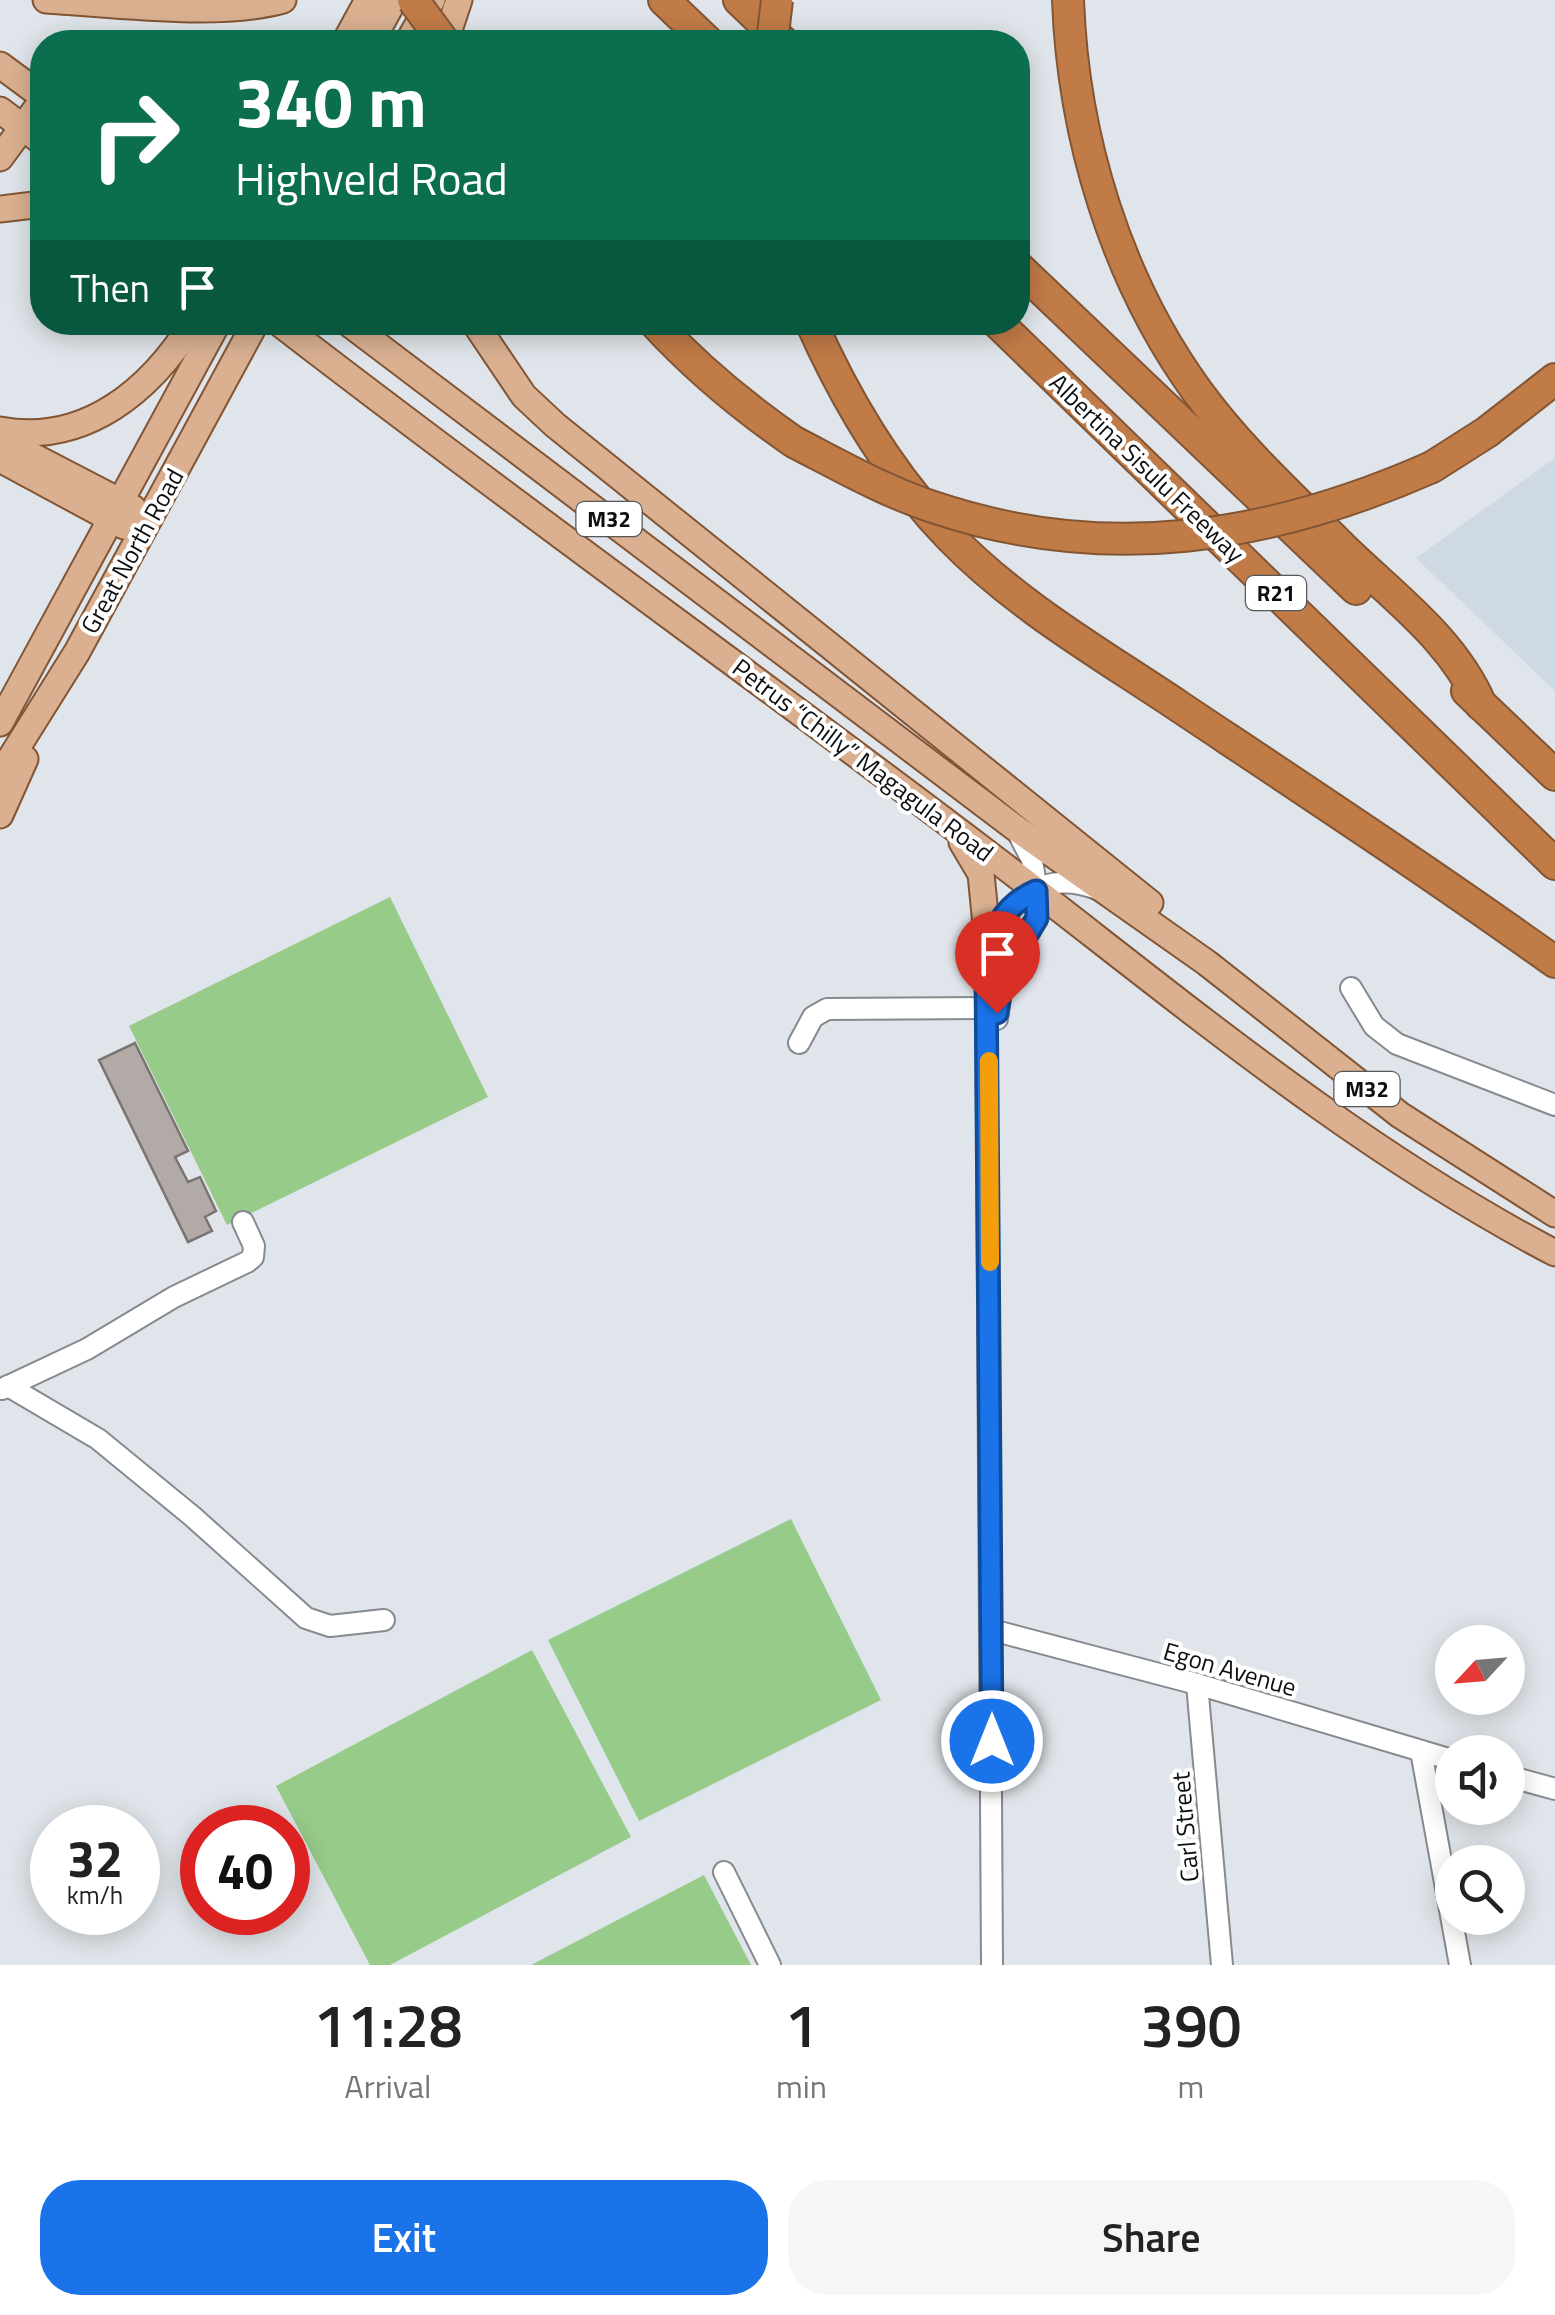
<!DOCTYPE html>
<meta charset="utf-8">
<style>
:root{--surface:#fff;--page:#f6f6f6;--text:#222;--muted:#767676;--accent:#1a73e8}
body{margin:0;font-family:"Titillium Web",sans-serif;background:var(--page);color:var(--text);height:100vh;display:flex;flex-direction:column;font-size:38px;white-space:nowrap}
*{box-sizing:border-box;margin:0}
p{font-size:32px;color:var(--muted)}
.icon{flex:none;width:55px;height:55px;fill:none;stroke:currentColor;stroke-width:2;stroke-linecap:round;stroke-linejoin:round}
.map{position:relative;height:1965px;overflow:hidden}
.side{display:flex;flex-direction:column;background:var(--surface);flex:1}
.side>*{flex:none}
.hud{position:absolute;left:30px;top:30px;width:1000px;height:305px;border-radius:40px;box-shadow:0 5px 25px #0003;background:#0b6e4f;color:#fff;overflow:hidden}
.needle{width:65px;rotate:244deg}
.buttons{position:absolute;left:1435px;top:1625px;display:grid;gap:20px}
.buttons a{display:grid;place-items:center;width:90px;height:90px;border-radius:50%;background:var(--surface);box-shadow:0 5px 25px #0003;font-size:50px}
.speed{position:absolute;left:30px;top:1805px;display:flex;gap:20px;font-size:50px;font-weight:700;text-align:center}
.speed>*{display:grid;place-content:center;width:130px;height:130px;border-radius:50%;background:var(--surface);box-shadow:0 5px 25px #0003;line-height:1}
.speed small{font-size:25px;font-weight:400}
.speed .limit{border:15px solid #d22;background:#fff;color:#111}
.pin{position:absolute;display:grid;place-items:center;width:85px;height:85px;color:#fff;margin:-102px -42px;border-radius:50% 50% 50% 0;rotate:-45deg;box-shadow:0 0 10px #0007}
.pin .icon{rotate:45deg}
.me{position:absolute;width:110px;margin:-55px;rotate:0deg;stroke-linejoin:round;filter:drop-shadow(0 0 8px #0008)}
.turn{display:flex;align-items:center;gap:35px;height:210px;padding:0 40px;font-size:45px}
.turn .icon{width:130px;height:130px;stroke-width:2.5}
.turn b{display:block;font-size:70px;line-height:85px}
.then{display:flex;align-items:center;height:95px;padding:0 40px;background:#0003;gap:20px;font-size:38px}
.eta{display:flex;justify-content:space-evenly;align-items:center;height:170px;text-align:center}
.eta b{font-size:60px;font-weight:600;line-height:70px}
.action{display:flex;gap:20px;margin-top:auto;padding:20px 40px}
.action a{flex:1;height:115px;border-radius:40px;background:var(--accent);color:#fff;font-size:40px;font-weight:600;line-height:115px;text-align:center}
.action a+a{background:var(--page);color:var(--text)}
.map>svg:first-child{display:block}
.built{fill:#ced9e4}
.green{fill:#97cb8a}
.building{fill:#b2aaa7;stroke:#7b7471;stroke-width:2.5}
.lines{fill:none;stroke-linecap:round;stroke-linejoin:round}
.minor-casing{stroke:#858a8f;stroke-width:24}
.major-casing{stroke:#825534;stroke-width:29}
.highway-casing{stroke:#825534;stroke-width:34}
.minor{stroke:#fff;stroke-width:20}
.major{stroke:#dab091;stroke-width:25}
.highway{stroke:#c17b47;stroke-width:30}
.highway-bridge-casing{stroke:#825534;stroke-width:34;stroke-linecap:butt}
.highway-bridge{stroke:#c17b47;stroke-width:30}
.route-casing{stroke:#114b97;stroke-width:25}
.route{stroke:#1a73e8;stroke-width:18}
.slow{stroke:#f59e0b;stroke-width:18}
.labels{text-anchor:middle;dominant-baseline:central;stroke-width:8;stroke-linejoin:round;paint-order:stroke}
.shield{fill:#fff;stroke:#565758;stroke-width:2.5}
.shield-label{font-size:22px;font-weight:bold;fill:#0e0f11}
.street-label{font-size:25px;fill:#0e0f11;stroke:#fff}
</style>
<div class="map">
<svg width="1555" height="1965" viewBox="0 0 1555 1965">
<rect width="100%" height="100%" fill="#dfe5ea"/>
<path class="built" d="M1555 458V691L1416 558Z"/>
<g class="green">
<path d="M390 897 488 1097 227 1225 129 1026Z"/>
<path d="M791 1519 881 1700 639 1821 548 1640Z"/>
<path d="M532 1650 631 1837 390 1965H370L276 1786Z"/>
<path d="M704 1875 751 1965H531Z"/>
</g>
<path class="building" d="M135 1043 188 1151 175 1157 188 1182 200 1177 216 1211 205 1217 212 1231 188 1242 99 1060Z"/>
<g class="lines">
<defs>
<g id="minor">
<path d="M1351 988 1374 1026 1397 1044 1555 1105"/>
<path d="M997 1019 1003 975 1037 918 1039 905 1032 860 1018 833"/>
<path d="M799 1043 813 1017 827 1009 985 1008"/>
<path d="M8 1386 98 1439 192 1516 306 1618 330 1626 384 1620"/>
<path d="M2 1389 87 1349 174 1297 247 1262 253 1257 254 1246 243 1222"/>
<path d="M992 1630 1197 1684 1452 1760"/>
<path d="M1197 1684 1222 1965"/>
<path d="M1421 1751 1460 1965"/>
<path d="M1508 1776 1555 1789"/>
<path d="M724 1872 770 1965"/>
<path d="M992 1965 986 969C992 913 1036 865 1097 889"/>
</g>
<g id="major">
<path d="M46 0C113 4 220 18 283 0"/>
<path d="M345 42 368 0"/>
<path d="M371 42 394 0"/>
<path d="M408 42 432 0"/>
<path d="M445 42 459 0"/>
<path d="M0 65 42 96"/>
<path d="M0 110 42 142"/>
<path d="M0 158 42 101"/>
<path d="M0 209 42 204"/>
<path d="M278 322C509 501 746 670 978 846 1165 988 1346 1144 1555 1253"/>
<path d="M347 322 1014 827 1207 963 1400 1115 1555 1214"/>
<path d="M474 322 524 396 555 425 1150 903"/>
<path d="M0 430C85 446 151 390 193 322"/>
<path d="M0 439 133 508"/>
<path d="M0 459 124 526"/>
<path d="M0 723 218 322"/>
<path d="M0 775 77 652 256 322"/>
<path d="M0 815 25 759"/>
<path d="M962 842 981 874 988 945"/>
</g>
<g id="highway">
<path d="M664 0 708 42"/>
<path d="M739 0 783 42"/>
<path d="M1068 0C1073 137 1116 279 1197 391 1239 449 1292 497 1342 547 1392 596 1453 639 1481 705"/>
<path d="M1018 267 1356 589"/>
<path d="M654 322C697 369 742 406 794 442"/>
<path d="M811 322C846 401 889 474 950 537 1017 606 1101 654 1180 707 1306 791 1432 874 1555 962"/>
<path d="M997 322 1555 864"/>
<path d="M1432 467 1487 432 1555 379"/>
<path d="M1467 691 1555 775"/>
</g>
</defs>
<use href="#minor" class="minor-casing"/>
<use href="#major" class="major-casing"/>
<use href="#highway" class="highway-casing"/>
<use href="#minor" class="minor"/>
<use href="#major" class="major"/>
<use href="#highway" class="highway"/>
<defs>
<g id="highway-bridge">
<path d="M413 0 444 42"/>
<path d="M772 42 777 0"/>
<path d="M794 442C839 465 884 491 933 507 1105 565 1269 539 1432 467"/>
</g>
</defs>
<use href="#highway-bridge" class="highway-bridge-casing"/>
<use href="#highway-bridge" class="highway-bridge"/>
</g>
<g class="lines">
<defs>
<path id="route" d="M992 1741 986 969C990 933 1002 906 1036 891L1037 918 1003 975 997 1013"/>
</defs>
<use href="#route" class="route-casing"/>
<use href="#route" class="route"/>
<path class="slow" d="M989 1061 990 1262"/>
</g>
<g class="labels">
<g class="shield">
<rect x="576.5" y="502" width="65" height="34" rx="8"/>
<rect x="1246" y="576" width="60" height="34" rx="8"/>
<rect x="1334.5" y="1072" width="65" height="34" rx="8"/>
</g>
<g class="shield-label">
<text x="609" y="519">M32</text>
<text x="1276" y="593">R21</text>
<text x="1367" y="1089">M32</text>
</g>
<g class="street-label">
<text transform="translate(1147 468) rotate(44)">Albertina Sisulu Freeway</text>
<text transform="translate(132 551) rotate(-61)">Great North Road</text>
<text transform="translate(863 760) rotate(37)">Petrus “Chilly” Magagula Road</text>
<text transform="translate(1230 1669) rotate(16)">Egon Avenue</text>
<text transform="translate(1185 1827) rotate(-95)">Carl Street</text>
</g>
</g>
</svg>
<div class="buttons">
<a><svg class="needle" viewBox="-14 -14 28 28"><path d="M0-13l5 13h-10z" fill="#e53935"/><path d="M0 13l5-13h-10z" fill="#767676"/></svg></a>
<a><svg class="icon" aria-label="sound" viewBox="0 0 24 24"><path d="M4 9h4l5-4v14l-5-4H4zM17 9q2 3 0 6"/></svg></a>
<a><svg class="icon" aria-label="search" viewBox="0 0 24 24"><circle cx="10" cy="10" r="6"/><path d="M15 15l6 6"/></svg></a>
</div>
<div class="speed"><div>32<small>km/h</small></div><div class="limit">40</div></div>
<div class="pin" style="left:997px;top:1013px;background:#d93025"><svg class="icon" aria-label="arrive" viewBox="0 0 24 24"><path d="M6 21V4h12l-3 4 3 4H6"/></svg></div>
<svg class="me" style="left:992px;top:1741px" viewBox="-20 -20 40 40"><circle r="17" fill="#1a73e8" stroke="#fff" stroke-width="3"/><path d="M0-11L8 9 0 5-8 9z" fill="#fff"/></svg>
<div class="hud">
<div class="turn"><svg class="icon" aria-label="right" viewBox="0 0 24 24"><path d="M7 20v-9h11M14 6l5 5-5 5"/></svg><div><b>340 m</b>Highveld Road</div></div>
<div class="then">Then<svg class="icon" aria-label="arrive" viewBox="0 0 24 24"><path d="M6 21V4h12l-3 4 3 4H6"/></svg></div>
</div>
</div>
<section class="side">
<div class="eta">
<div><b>11:28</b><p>Arrival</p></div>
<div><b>1</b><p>min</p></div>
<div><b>390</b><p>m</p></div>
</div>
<div class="action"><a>Exit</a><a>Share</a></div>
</section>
